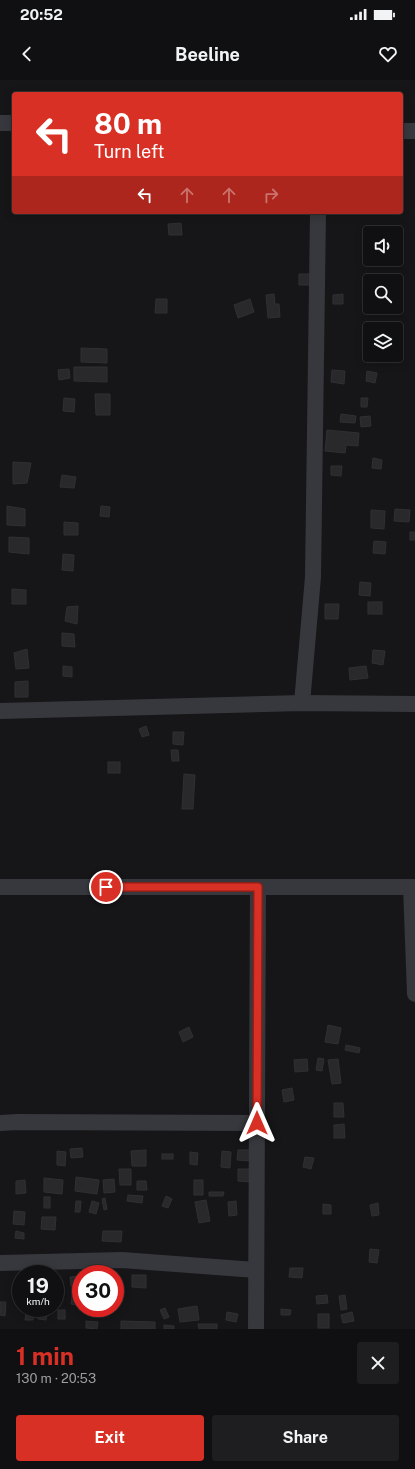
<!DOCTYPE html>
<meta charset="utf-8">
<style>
:root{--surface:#101012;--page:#1e1e20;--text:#f1f3f6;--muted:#9c9d9f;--line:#303032;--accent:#d93025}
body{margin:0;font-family:"Public Sans",sans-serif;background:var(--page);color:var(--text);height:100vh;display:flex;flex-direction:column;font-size:15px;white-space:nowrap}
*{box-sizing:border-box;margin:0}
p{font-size:13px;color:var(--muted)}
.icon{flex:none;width:22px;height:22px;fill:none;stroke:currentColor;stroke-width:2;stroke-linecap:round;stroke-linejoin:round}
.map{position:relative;height:1249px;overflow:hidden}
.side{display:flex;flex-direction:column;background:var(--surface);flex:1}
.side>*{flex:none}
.banner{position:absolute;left:12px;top:12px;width:391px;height:122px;border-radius:4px;box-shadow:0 2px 10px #0003,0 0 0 1px var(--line);background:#d93025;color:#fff;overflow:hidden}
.fabs{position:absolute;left:363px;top:146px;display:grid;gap:8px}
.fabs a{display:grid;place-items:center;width:40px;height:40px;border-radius:4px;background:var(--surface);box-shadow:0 2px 10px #0003,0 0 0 1px var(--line);font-size:20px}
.speed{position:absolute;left:12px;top:1185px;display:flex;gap:8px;font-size:20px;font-weight:700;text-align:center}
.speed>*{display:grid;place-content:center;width:52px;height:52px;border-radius:50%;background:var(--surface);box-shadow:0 2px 10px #0003,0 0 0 1px var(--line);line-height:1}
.speed small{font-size:10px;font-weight:400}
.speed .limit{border:6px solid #d22;background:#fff;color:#111}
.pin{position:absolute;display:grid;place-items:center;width:34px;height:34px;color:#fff;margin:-17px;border:2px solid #fff;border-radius:50%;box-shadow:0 1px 4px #0007}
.me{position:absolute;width:44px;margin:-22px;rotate:0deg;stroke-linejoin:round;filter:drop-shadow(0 0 3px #0008)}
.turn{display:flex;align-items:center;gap:14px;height:84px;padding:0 16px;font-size:18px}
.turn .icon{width:52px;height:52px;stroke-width:2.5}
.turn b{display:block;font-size:28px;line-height:34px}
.lanes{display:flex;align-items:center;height:38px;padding:0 16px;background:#0003;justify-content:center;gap:20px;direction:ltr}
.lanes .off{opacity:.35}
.round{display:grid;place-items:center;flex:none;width:42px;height:42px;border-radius:4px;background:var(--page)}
.head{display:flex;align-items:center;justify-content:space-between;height:68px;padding:0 16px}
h1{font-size:24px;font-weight:700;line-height:30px;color:var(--accent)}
.primary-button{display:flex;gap:8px;margin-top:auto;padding:8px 16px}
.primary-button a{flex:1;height:46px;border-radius:4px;background:var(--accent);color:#fff;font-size:16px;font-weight:700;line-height:46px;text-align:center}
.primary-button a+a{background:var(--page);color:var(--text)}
.status{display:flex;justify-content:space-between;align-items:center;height:28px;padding:0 20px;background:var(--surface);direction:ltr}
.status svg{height:11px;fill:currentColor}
header{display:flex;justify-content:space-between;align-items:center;height:52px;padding:0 16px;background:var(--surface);font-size:18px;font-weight:700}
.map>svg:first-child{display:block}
.building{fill:#29292c;stroke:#303034}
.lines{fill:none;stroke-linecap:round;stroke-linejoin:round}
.street{stroke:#37383d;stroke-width:16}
.route-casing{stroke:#8d1f18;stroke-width:10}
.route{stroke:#d93025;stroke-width:7}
</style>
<div class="status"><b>20:52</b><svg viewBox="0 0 49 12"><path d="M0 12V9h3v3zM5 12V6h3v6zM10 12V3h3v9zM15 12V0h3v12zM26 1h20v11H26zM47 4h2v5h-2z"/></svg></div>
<header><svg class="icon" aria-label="back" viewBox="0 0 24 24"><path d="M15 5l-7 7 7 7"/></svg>Beeline<svg class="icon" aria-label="heart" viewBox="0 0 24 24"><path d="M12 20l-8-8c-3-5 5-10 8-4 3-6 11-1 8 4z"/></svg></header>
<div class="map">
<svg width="415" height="1249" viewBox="0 0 415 1249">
<rect width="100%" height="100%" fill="#161618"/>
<g class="building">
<path d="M181 143 182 155H169L168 144Z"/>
<path d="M299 194H313L314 205H299Z"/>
<path d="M274 214 275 224H279L280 237 268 238 266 215Z"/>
<path d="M343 214V224H333V215Z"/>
<path d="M156 219H167V233H155Z"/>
<path d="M250 219 254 232 238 238 234 225Z"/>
<path d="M81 268 107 269V283L81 282Z"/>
<path d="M74 287H107V302L74 301Z"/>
<path d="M69 289 70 298 59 300 58 290Z"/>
<path d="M332 290 345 291 344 304 331 302Z"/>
<path d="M367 291 377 293 375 303 366 301Z"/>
<path d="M95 314H110V335H96Z"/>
<path d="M64 318 75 319 74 332 63 331Z"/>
<path d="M361 318H368L367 327H361Z"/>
<path d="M341 334 356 336 355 343 340 342Z"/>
<path d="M370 336 371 346 361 347 360 337Z"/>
<path d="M327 350 359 353 358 366 346 365 345 373 325 371Z"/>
<path d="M373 378 382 380 381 389 372 388Z"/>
<path d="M13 382 31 383 27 403 13 404Z"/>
<path d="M331 386H342L341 396 331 395Z"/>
<path d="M62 395 76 397 74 408 60 407Z"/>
<path d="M7 426 25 429V446L7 445Z"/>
<path d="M101 426 110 427 109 437 100 436Z"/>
<path d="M395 429 410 430 409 442 394 441Z"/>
<path d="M371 430 385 431 384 449 371 448Z"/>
<path d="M64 442 78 443V455H64Z"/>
<rect x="410" y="452" width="5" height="8"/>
<path d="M9 457 29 458V474L9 472Z"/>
<path d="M374 461 386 462 385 474 373 473Z"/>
<path d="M63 474 74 475 73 491 62 490Z"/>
<path d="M360 502 371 503 370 516 359 515Z"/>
<path d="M12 509 26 510V524H12Z"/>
<rect x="368" y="522" width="14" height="12"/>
<path d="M325 524H339L338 539H325Z"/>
<path d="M78 526 77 544 65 541 67 527Z"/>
<path d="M62 553 74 554 75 567 62 566Z"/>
<path d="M27 569 29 588 16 589 14 573Z"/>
<path d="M373 570 385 571 383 585 372 583Z"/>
<path d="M63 586 72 587V597L63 596Z"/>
<path d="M366 586 368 598 350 600 349 588Z"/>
<path d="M28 601V617H15V602Z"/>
<path d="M146 646 149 655 142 657 139 649Z"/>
<path d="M173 652H184L183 665 173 664Z"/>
<path d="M171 670H178L179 681H172Z"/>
<rect x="108" y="682" width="12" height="11"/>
<path d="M184 694 195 695 193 729H182Z"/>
<path d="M328 945 341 948 338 964 325 962Z"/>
<path d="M189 947 193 957 183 962 179 952Z"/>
<path d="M346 965 360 968 359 973 345 970Z"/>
<path d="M318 978 324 979 322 991 316 990Z"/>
<path d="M307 979 308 991 295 992 294 980Z"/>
<path d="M338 979 341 1003 332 1004 328 980Z"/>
<path d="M292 1008 294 1020 284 1022 282 1010Z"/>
<path d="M334 1023H343L344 1037H334Z"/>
<path d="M344 1044 345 1058H334V1045Z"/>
<path d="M82 1068 83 1077 71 1078 70 1069Z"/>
<path d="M146 1070V1086H132L131 1071Z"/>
<path d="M238 1070H253V1081L237 1080Z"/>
<path d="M57 1071 66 1072 65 1086 57 1085Z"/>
<path d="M222 1071 231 1072 230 1088 221 1087Z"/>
<path d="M190 1072 198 1073 197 1085 190 1084Z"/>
<rect x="162" y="1074" width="11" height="5"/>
<path d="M305 1077 314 1078 311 1089 303 1087Z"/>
<path d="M119 1089H131V1105H120Z"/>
<path d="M238 1089H252V1102L238 1101Z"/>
<path d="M76 1097 99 1100 97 1114 75 1111Z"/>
<path d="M44 1098 63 1100 62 1114 44 1112Z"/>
<path d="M114 1099 115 1112 104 1113 103 1100Z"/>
<path d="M25 1100 26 1113 16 1114V1101Z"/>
<rect x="194" y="1100" width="9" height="15"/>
<path d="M137 1101H146L147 1110H137Z"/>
<path d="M209 1112H224L223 1116H209Z"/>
<path d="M128 1115 143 1116 142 1123 127 1121Z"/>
<path d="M166 1116 172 1119 168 1128 162 1126Z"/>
<rect x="44" y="1117" width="6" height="11"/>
<path d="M105 1118 107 1129 104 1130 102 1119Z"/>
<path d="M206 1120 210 1141 199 1143 195 1122Z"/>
<path d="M76 1121H81L80 1132H75Z"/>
<path d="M92 1121 99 1123 96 1134 89 1132Z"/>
<path d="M236 1121 237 1135 229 1136 228 1122Z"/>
<path d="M378 1123 379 1135 372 1136 370 1125Z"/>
<path d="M323 1124 331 1125V1134H323Z"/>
<path d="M14 1131 25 1132 24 1145 13 1144Z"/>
<path d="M42 1137H56L55 1150 41 1149Z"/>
<path d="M16 1151 24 1153V1159L15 1158Z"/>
<path d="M103 1151H122L121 1162 102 1161Z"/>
<path d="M370 1169 379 1170 377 1183 369 1182Z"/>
<path d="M290 1188H303L302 1198 289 1197Z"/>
<path d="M132 1195H146V1208L132 1207Z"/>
<path d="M80 1196V1206H71L70 1197Z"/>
<path d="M73 1210 79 1212 78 1225 71 1224Z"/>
<path d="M327 1215 328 1223 317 1224 316 1216Z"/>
<path d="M345 1215 347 1229 341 1230 339 1216Z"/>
<path d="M0 1222H6L5 1236 0 1235Z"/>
<path d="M197 1226 199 1240 180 1242 178 1229Z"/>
<path d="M39 1228H48L46 1240 38 1239Z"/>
<path d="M102 1228H110L108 1236 101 1235Z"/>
<path d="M165 1228 169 1237 164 1239 160 1230Z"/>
<path d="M281 1229 291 1230 290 1235H281Z"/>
<rect x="58" y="1230" width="7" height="9"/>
<path d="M227 1232 238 1234 236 1242 226 1240Z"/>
<path d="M352 1232 354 1241 343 1243 341 1235Z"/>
<path d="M26 1233H34L33 1240H25Z"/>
<rect x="318" y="1234" width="11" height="14"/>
<path d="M86 1241 98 1242 97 1249 86 1248Z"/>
<path d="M121 1241 155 1242V1249H121Z"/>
<path d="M198 1244H217V1249H199Z"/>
<path d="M164 1245 174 1246V1249H164Z"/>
</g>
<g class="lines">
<g class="street">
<path d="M0 43H14"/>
<path d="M401 51H415"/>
<path d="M302 623 313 497 318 132"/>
<path d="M0 631 302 623 415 624"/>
<path d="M0 807H415"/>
<path d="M411 807 415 914"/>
<path d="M0 1043 17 1042 257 1043"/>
<path d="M0 1183 122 1180 256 1190"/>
<path d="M256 1249 258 807"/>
</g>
</g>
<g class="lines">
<defs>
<path id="route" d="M106 807H258L257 1043"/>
</defs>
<use href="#route" class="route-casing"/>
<use href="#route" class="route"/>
</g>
</svg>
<div class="fabs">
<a><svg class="icon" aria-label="sound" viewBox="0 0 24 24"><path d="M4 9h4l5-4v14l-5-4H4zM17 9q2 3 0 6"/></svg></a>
<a><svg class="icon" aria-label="search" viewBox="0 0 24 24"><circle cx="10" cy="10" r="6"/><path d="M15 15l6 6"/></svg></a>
<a><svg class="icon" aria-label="layers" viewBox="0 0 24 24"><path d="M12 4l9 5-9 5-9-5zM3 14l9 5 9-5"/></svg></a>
</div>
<div class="speed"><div>19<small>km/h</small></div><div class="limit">30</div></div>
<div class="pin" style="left:106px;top:807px;background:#d93025"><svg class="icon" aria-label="arrive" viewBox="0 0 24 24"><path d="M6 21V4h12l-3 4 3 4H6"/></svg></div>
<svg class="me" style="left:257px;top:1043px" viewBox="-20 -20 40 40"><path d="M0-17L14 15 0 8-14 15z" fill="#d93025" stroke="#fff" stroke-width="4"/></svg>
<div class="banner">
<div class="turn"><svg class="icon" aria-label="left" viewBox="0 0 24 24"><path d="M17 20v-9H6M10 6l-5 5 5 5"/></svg><div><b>80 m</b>Turn left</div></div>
<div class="lanes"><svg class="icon" aria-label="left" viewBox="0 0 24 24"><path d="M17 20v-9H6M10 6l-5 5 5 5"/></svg><svg class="icon off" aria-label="ahead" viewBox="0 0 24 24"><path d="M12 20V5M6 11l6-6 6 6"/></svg><svg class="icon off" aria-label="ahead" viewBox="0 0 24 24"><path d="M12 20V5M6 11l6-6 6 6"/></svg><svg class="icon off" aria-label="right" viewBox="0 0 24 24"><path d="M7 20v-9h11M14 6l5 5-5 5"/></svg></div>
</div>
</div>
<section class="side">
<div class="head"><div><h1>1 min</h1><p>130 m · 20:53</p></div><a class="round"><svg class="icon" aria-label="close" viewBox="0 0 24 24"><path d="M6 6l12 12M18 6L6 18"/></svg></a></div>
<div class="primary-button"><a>Exit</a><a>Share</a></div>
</section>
